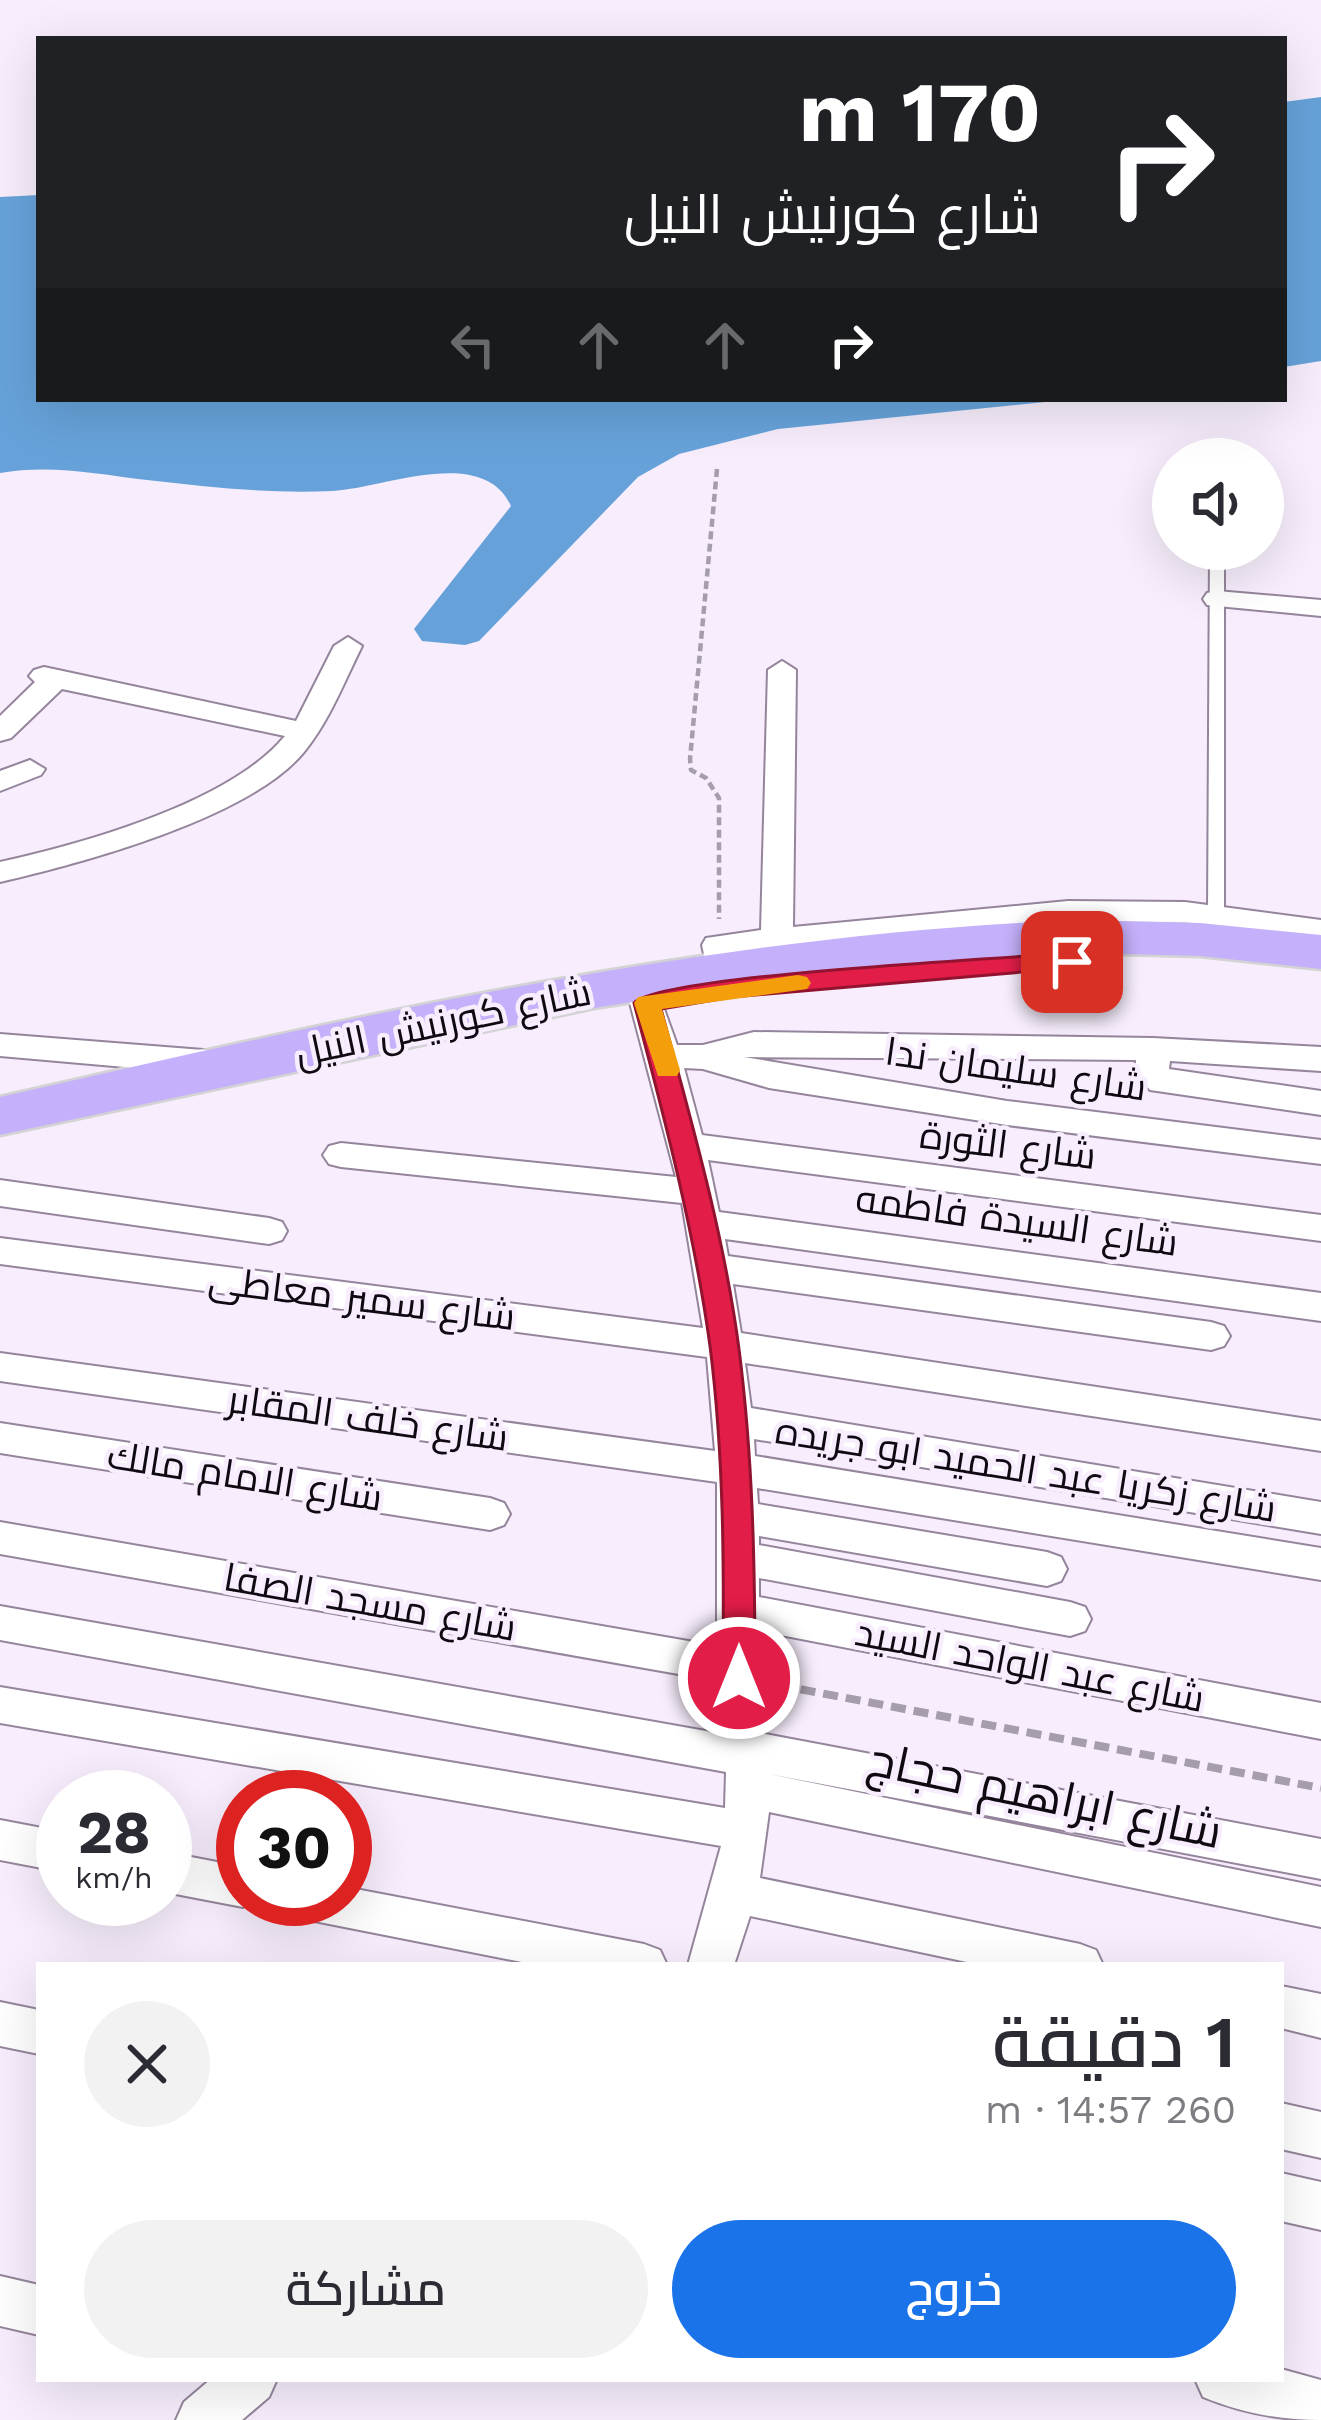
<!DOCTYPE html>
<html lang="ar">
<meta charset="utf-8">
<style>
:root{--surface:#fff;--page:#f2f2f3;--text:#2b2b33;--muted:#7c7c81;--accent:#1a73e8}
body{margin:0;font-family:"Work Sans",Cairo,sans-serif;background:var(--page);color:var(--text);direction:rtl;height:100vh;display:flex;flex-direction:column;font-size:45px;white-space:nowrap}
*{box-sizing:border-box;margin:0}
p{font-size:39px;color:var(--muted)}
.icon{flex:none;width:66px;height:66px;fill:none;stroke:currentColor;stroke-width:2;stroke-linecap:round;stroke-linejoin:round}
.map{position:relative;flex:1;overflow:hidden;direction:ltr}
.sheet{position:absolute;left:36px;top:1962px;width:1248px;height:420px;display:flex;flex-direction:column;background:var(--surface);border-radius:0px;box-shadow:0 12px 48px #0002;direction:rtl}
.sheet>*{flex:none}
.hud{position:absolute;left:36px;top:36px;width:1251px;height:366px;border-radius:0px;box-shadow:0 12px 48px #0002;direction:rtl;background:#202124;color:#fff;overflow:hidden}
.controls{position:absolute;left:1152px;top:438px;display:grid;gap:24px}
.controls a{display:grid;place-items:center;width:132px;height:132px;border-radius:50%;background:var(--surface);box-shadow:0 12px 48px #0002;font-size:60px}
.speed{position:absolute;left:36px;top:1770px;display:flex;gap:24px;font-size:60px;font-weight:700;text-align:center}
.speed>*{display:grid;place-content:center;width:156px;height:156px;border-radius:50%;background:var(--surface);box-shadow:0 12px 48px #0002;line-height:1}
.speed small{font-size:30px;font-weight:400}
.speed .limit{border:18px solid #d22;background:#fff;color:#111}
.pin{position:absolute;display:grid;place-items:center;width:102px;height:102px;color:#fff;margin:-51px;border-radius:24px;box-shadow:0 6px 18px #0006}
.me{position:absolute;width:132px;margin:-66px;rotate:0deg;stroke-linejoin:round;filter:drop-shadow(0 0 9px #0008)}
.turn{display:flex;align-items:center;gap:42px;height:252px;padding:0 48px;font-size:54px}
.turn .icon{width:156px;height:156px;stroke-width:2.5}
.turn b{display:block;font-size:84px;line-height:102px}
.lanes{display:flex;align-items:center;height:114px;padding:0 48px;background:#0003;justify-content:center;gap:60px;direction:ltr}
.lanes .off{opacity:.35}
.round{display:grid;place-items:center;flex:none;width:126px;height:126px;border-radius:63px;background:var(--page)}
.summary{display:flex;align-items:center;justify-content:space-between;height:204px;padding:0 48px}
h1{font-size:72px;font-weight:600;line-height:90px}
.action{display:flex;gap:24px;margin-top:auto;padding:24px 48px}
.action a{flex:1;height:138px;border-radius:72px;background:var(--accent);color:#fff;font-size:48px;font-weight:600;line-height:138px;text-align:center}
.action a+a{background:var(--page);color:var(--text)}
.map>svg:first-child{display:block}
.water{fill:#66a2d9}
.lines{fill:none;stroke-linecap:round;stroke-linejoin:round}
.lane-casing{stroke:#95859c;stroke-width:4}
.street-casing{stroke:#95859c;stroke-width:4}
.primary-casing{stroke:#d4d3d4;stroke-width:5}
.path-far1{stroke:#a59da9;stroke-width:4.5;stroke-dasharray:8 4.5;stroke-linecap:butt}
.path{stroke:#a59da9;stroke-width:8;stroke-dasharray:15 8;stroke-linecap:butt}
.lane{fill:#fff;fill-rule:evenodd}
.street{fill:#fff;fill-rule:evenodd}
.primary{fill:#c5b0fb;fill-rule:evenodd}
.route{fill:#e11d48;stroke:#92132f;stroke-width:3}
.slow{fill:#f59e0b}
.labels{text-anchor:middle;dominant-baseline:central;stroke-width:9;stroke-linejoin:round;paint-order:stroke}
.street-label{font-size:39px;fill:#0f0911;stroke:#f7edfc}
.near-street-label{font-size:48px;fill:#0f0911;stroke:#f7edfc}
</style>
<div class="map">
<svg width="1321" height="2420" viewBox="0 0 1321 2420">
<rect width="100%" height="100%" fill="#f7edfc"/>
<g class="water">
<path d="M1321 97V361L1284 367V102Z"/>
<path d="M39 195V399H1074L778 429 679 454 638 477 479 641 465 645 422 641 414 629 511 506C482 444 383 489 332 491 269 494 209 487 147 480 98 474 49 464 0 473V197Z"/>
</g>
<g class="lines">
<defs>
<path id="lane" d="M1210 549H1224V915L1216 920 1208 915Z"/>
<g id="street">
<path d="M1217 591 1321 600V616L1207 605 1203 599 1207 593Z"/>
<path d="M348 637 362 646C344 682 330 720 304 752 250 818 82 863 0 882V862C82 844 230 803 285 736L62 689 11 738 0 741V716L35 682 29 676 34 670 44 667 296 721 334 646Z"/>
<path d="M782 661 796 670 793 927 1068 901 1185 902 1321 920V940L1185 922 1068 921 735 954 737 969 733 977H709L702 945 706 938 761 930 768 670Z"/>
<path d="M30 760 45 769 41 775 0 791V771Z"/>
<path d="M647 992 659 995 677 1045H703L754 1032 1153 1038 1321 1047V1071L1170 1061 1169 1069 1321 1091V1115L1150 1090 1135 1073 1136 1060 744 1057 1007 1101 1321 1140V1164L1007 1125 769 1088 703 1069 684 1068 702 1135 1321 1215V1241L708 1160 719 1212 1321 1293V1321L725 1239 728 1256 1211 1322 1224 1326 1230 1336 1224 1346 1211 1350 733 1284 741 1333 1321 1421V1451L745 1363 751 1408 1321 1502V1534L754 1439 755 1456 1321 1548V1580L757 1488 758 1504 1047 1552 1061 1557 1067 1569 1061 1581 1047 1586 759 1536V1545L1070 1602 1085 1607 1091 1619 1085 1631 1070 1636 759 1578V1597L1321 1703V1739L759 1631 765 1734 1321 1839V1879L769 1774 1321 1887V1927L769 1812 760 1878 1080 1944 1096 1950 1103 1965H981L750 1916 734 1965H688L721 1846 0 1723V1687L725 1808 726 1772 0 1640V1606L723 1734 718 1681 0 1554V1522L717 1646V1482L0 1381V1353L715 1451 707 1357 0 1264V1238L703 1328 682 1203 341 1167 329 1164 323 1155 329 1146 341 1143 676 1177 630 1003 635 995Z"/>
<path d="M0 1034 216 1051 228 1055 233 1063 228 1071 216 1075 0 1056Z"/>
<path d="M0 1180 269 1218 282 1222 287 1231 282 1240 269 1244 0 1206Z"/>
<path d="M0 1423 490 1498 504 1503 510 1514 504 1525 490 1530 0 1453Z"/>
<path d="M0 1820 63 1832V1872L0 1860Z"/>
<path d="M165 1852 243 1867V1899L259 1901 243 1907 165 1892Z"/>
<path d="M345 1887 644 1944 660 1950 667 1965H537L304 1919 288 1913 282 1899H345Z"/>
<path d="M1281 1986 1321 1994V2038L1281 2028Z"/>
<path d="M0 2002 39 2010V2054L0 2046Z"/>
<path d="M1281 2103 1321 2112V2158L1281 2149Z"/>
<path d="M1281 2173 1321 2182V2230L1281 2221Z"/>
<path d="M0 2276 39 2285V2335L0 2326Z"/>
<path d="M1281 2369 1321 2380V2420C1279 2420 1242 2413 1203 2397L1195 2379H1281Z"/>
<path d="M211 2379H277L269 2397 242 2420H176L184 2402Z"/>
</g>
<path id="primary" d="M1079 920 1200 923 1321 935V969L1200 956 1079 953 836 970 594 1008 0 1135V1097C355 1016 714 934 1079 920Z"/>
</defs>
<use href="#lane" class="lane-casing"/>
<use href="#street" class="street-casing"/>
<use href="#primary" class="primary-casing"/>
<path class="path-far1" d="M717 469 690 759 691 770 706 778 719 798V919"/>
<path class="path" d="M778 1685 1321 1788"/>
<use href="#lane" class="lane"/>
<use href="#street" class="street"/>
<use href="#primary" class="primary"/>
</g>
<path class="route" d="M1072 953 1085 962 1081 967 732 997 661 1009C691 1120 724 1234 739 1349 753 1458 755 1567 755 1678L750 1687 739 1691 728 1687 723 1678C724 1567 724 1456 710 1346 694 1230 664 1116 634 1003 660 975 1011 958 1072 953Z"/>
<path class="slow" d="M798 975 807 977 811 983 807 989 662 1009 680 1070 677 1076H658L634 1003 638 997Z"/>
<g class="labels">
<g class="street-label">
<text transform="translate(443 1022) rotate(-12)">شارع كورنيش النيل</text>
<text transform="translate(1016 1069) rotate(8)">شارع سليمان ندا</text>
<text transform="translate(1008 1145) rotate(7)">شارع الثورة</text>
<text transform="translate(1017 1220) rotate(8)">شارع السيدة فاطمه</text>
<text transform="translate(362 1298) rotate(7)">شارع سمير معاطى</text>
<text transform="translate(368 1418) rotate(8)">شارع خلف المقابر</text>
<text transform="translate(1026 1469) rotate(9)">شارع زكريا عبد الحميد ابو جريده</text>
<text transform="translate(245 1476) rotate(9)">شارع الامام مالك</text>
<text transform="translate(370 1602) rotate(10)">شارع مسجد الصفا</text>
<text transform="translate(1030 1665) rotate(11)">شارع عبد الواحد السيد</text>
</g>
<g class="near-street-label">
<text transform="translate(1045 1795) rotate(12)">شارع ابراهيم حجاج</text>
</g>
</g>
</svg>
<div class="controls">
<a><svg class="icon" aria-label="sound" viewBox="0 0 24 24"><path d="M4 9h4l5-4v14l-5-4H4zM17 9q2 3 0 6"/></svg></a>
</div>
<div class="speed"><div>28<small>km/h</small></div><div class="limit">30</div></div>
<div class="pin" style="left:1072px;top:962px;background:#d93025"><svg class="icon" aria-label="arrive" viewBox="0 0 24 24"><path d="M6 21V4h12l-3 4 3 4H6"/></svg></div>
<svg class="me" style="left:739px;top:1678px" viewBox="-20 -20 40 40"><circle r="17" fill="#e11d48" stroke="#fff" stroke-width="3"/><path d="M0-11L8 9 0 5-8 9z" fill="#fff"/></svg>
<div class="hud">
<div class="turn"><svg class="icon" aria-label="right" viewBox="0 0 24 24"><path d="M7 20v-9h11M14 6l5 5-5 5"/></svg><div><b>170 m</b>شارع كورنيش النيل</div></div>
<div class="lanes"><svg class="icon off" aria-label="left" viewBox="0 0 24 24"><path d="M17 20v-9H6M10 6l-5 5 5 5"/></svg><svg class="icon off" aria-label="ahead" viewBox="0 0 24 24"><path d="M12 20V5M6 11l6-6 6 6"/></svg><svg class="icon off" aria-label="ahead" viewBox="0 0 24 24"><path d="M12 20V5M6 11l6-6 6 6"/></svg><svg class="icon" aria-label="right" viewBox="0 0 24 24"><path d="M7 20v-9h11M14 6l5 5-5 5"/></svg></div>
</div>
<section class="sheet">
<div class="summary"><div><h1>1 دقيقة</h1><p>260 m · 14:57</p></div><a class="round"><svg class="icon" aria-label="close" viewBox="0 0 24 24"><path d="M6 6l12 12M18 6L6 18"/></svg></a></div>
<div class="action"><a>خروج</a><a>مشاركة</a></div>
</section>
</div>
